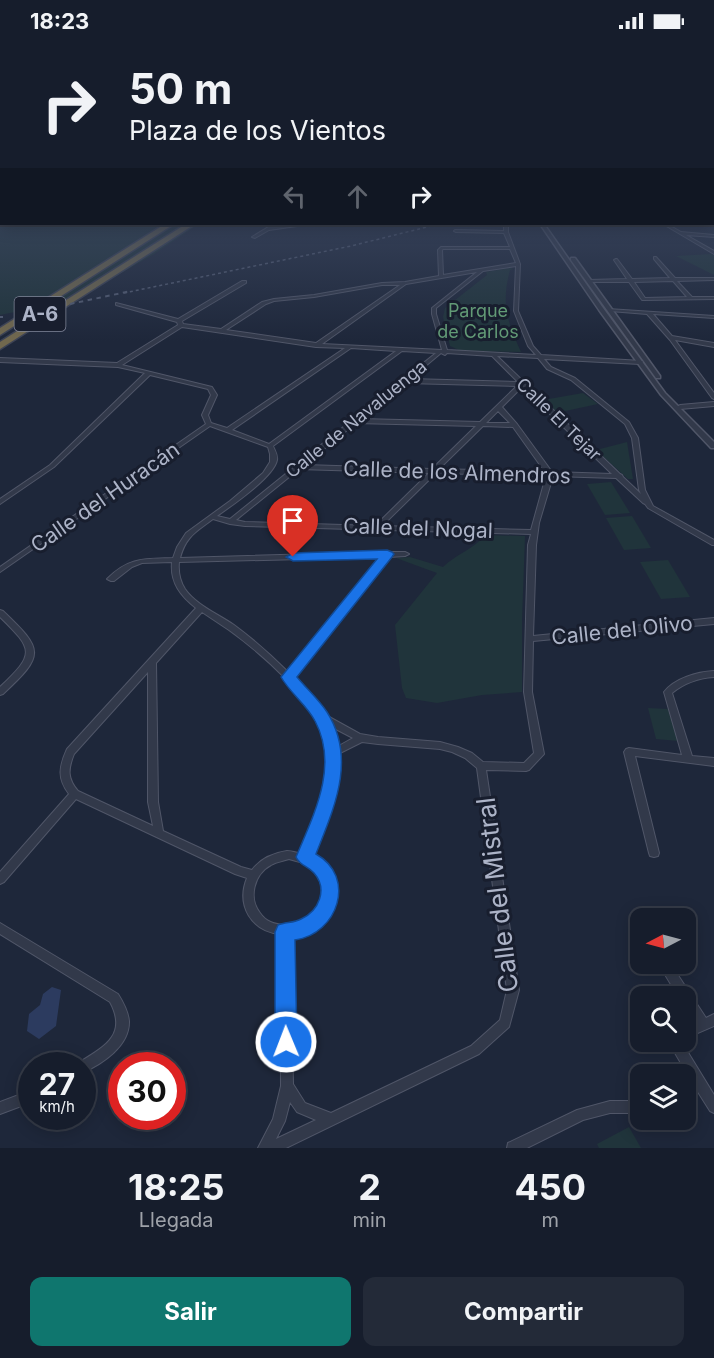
<!DOCTYPE html>
<html lang="es">
<meta charset="utf-8">
<style>
:root{--surface:#161d2c;--page:#232a38;--text:#f1f3f6;--muted:#9ea2a9;--line:#353b48;--accent:#0f766e}
body{margin:0;font-family:Inter,sans-serif;background:var(--page);color:var(--text);height:100vh;display:flex;flex-direction:column;font-size:22px;white-space:nowrap}
*{box-sizing:border-box;margin:0}
p{font-size:20px;color:var(--muted)}
.icon{flex:none;width:33px;height:33px;fill:none;stroke:currentColor;stroke-width:2;stroke-linecap:round;stroke-linejoin:round}
.map{position:relative;height:1106px;overflow:hidden}
.drawer{display:flex;flex-direction:column;background:var(--surface);flex:1}
.drawer>*{flex:none}
.hud{position:absolute;left:0px;top:0px;width:714px;height:183px;box-shadow:0 3px 15px #0003,0 0 0 2px var(--line);background:#161d2c;color:var(--text);overflow:hidden}
.needle{width:39px;rotate:264deg}
.tools{position:absolute;left:630px;top:866px;display:grid;gap:12px}
.tools a{display:grid;place-items:center;width:66px;height:66px;border-radius:12px;background:var(--surface);box-shadow:0 3px 15px #0003,0 0 0 2px var(--line);font-size:30px}
.speed{position:absolute;left:18px;top:1010px;display:flex;gap:12px;font-size:30px;font-weight:700;text-align:center}
.speed>*{display:grid;place-content:center;width:78px;height:78px;border-radius:50%;background:var(--surface);box-shadow:0 3px 15px #0003,0 0 0 2px var(--line);line-height:1}
.speed small{font-size:15px;font-weight:400}
.speed .limit{border:9px solid #d22;background:#fff;color:#111}
.pin{position:absolute;display:grid;place-items:center;width:51px;height:51px;color:#fff;margin:-62px -26px;border-radius:50% 50% 50% 0;rotate:-45deg;box-shadow:0 0 6px #0007}
.pin .icon{rotate:45deg}
.me{position:absolute;width:66px;margin:-33px;rotate:359deg;stroke-linejoin:round;filter:drop-shadow(0 0 4px #0008)}
.turn{display:flex;align-items:center;gap:21px;height:126px;padding:0 30px;font-size:27px}
.turn .icon{width:78px;height:78px;stroke-width:2.5}
.turn b{display:block;font-size:42px;line-height:51px}
.lanes{display:flex;align-items:center;height:57px;padding:0 30px;background:#0003;justify-content:center;gap:30px;direction:ltr}
.lanes .off{opacity:.35}
.eta{display:flex;justify-content:space-evenly;align-items:center;height:102px;text-align:center}
.eta b{font-size:36px;font-weight:700;line-height:42px}
.cta{display:flex;gap:12px;margin-top:auto;padding:12px 30px}
.cta a{flex:1;height:69px;border-radius:12px;background:var(--accent);color:#fff;font-size:24px;font-weight:700;line-height:69px;text-align:center}
.cta a+a{background:var(--page);color:var(--text)}
.status{display:flex;justify-content:space-between;align-items:center;height:42px;padding:0 30px;background:var(--surface);direction:ltr}
.status svg{height:16px;fill:currentColor}
.map>svg:first-child{display:block}
.green{fill:#20343b}
.water{fill:#2c3b5f}
.lines{fill:none;stroke-linecap:round;stroke-linejoin:round}
.minor-casing{stroke:#505668;stroke-width:2}
.tertiary-casing{stroke:#505668;stroke-width:3}
.motorway-casing{stroke:#3d4355;stroke-width:3}
.minor{fill:#32394a;fill-rule:evenodd}
.tertiary{fill:#32394a;fill-rule:evenodd}
.motorway{fill:#71684e;fill-rule:evenodd}
.rail-far1{stroke:#535c72;stroke-width:1.5;stroke-dasharray:3 3;stroke-linecap:butt}
.rail{stroke:#535c72;stroke-width:2;stroke-dasharray:4.5 4.5;stroke-linecap:butt}
.route{fill:#1a73e8;stroke:#114b97;stroke-width:1.5}
.labels{text-anchor:middle;dominant-baseline:central;stroke-width:6;stroke-linejoin:round;paint-order:stroke}
.far-park-label{font-size:18px;fill:#629a76;stroke:#181e2e}
.far-street-label{font-size:18px;fill:#acb3c7;stroke:#181e2e}
.shield{fill:#181e2e;stroke:#808699;stroke-width:1.5}
.shield-label{font-size:20px;font-weight:bold;fill:#acb3c7}
.street-label{font-size:21px;fill:#acb3c7;stroke:#181e2e}
.near-street-label{font-size:26px;fill:#acb3c7;stroke:#181e2e}
</style>
<div class="status"><b>18:23</b><svg viewBox="0 0 49 12"><path d="M0 12V9h3v3zM5 12V6h3v6zM10 12V3h3v9zM15 12V0h3v12zM26 1h20v11H26zM47 4h2v5h-2z"/></svg></div>
<div class="map">
<svg width="714" height="1106" viewBox="0 0 714 1106">
<rect width="100%" height="100%" fill="#1e273a"/>
<g class="green">
<path d="M0 144 2 182H199L154 212 75 258 0 273Z"/>
<path d="M714 213V233L676 214 711 212Z"/>
<path d="M510 226 514 227 510 228C501 262 507 279 521 310L461 309 450 304 443 275 445 266 487 233 486 230Z"/>
<path d="M583 351 598 362 556 371 543 358Z"/>
<path d="M627 400 633 437H628L596 408Z"/>
<path d="M611 440 630 471 605 473 587 442Z"/>
<path d="M632 474 651 506 624 508 606 476Z"/>
<path d="M485 493 525 494 522 579V650L482 653 437 661 406 656 402 646 395 583 437 531 396 516 410 515 443 525C456 512 473 508 485 493Z"/>
<path d="M668 518 690 555 661 557 640 520Z"/>
<path d="M648 666 668 667 678 699 656 697Z"/>
<path d="M629 1085 641 1106H599L597 1102Z"/>
</g>
<path class="water" d="M52 945 61 948 56 984 39 997 27 989 29 972 40 963 43 952Z"/>
<g class="lines">
<defs>
<g id="minor">
<rect x="712" y="172" width="2" height="2"/>
<path d="M304 182H311L269 188 255 196 252 195 270 184H272L273 185Z"/>
<path d="M504 182H508V190L520 222 518 269 533 304 541 313 642 319 643 320 640 322 544 317 551 325 575 336 629 380 638 396 645 448 653 464 714 498V503H712L648 466 645 462 643 461 616 436 553 434 539 481 536 503 533 594 714 576V582L533 599 532 650 544 712 529 728 526 729 486 728 519 948 509 985 479 1012 286 1106H258L273 1077 281 1044 280 892C251 889 236 863 247 836L235 832 76 757 4 840 0 842V830L69 752C57 736 59 725 67 707L196 566C181 554 170 541 172 520L142 521 132 525 114 539H111L107 537C129 515 144 517 173 516L177 505 186 491 230 459 263 431 270 420V412L268 405 210 384 0 530V525L206 382 202 373 211 353 208 347 150 333 54 425 0 462V457L50 423 145 331 118 325 0 320V316L117 321 178 283 177 280 116 263V261L178 277 242 239H246V241L182 279 183 282 221 287 262 260 274 257 314 253 382 241 405 240 439 234 438 208 441 205H510L504 191 456 190 454 189 455 188 504 189ZM443 207H510L516 221 443 233 442 208ZM516 224 514 269 528 304 536 313 447 308 436 272V266L483 229ZM477 230 432 266V272L442 308 322 302 406 242ZM382 243H400L316 301 226 288 266 262 274 259 314 255ZM182 285 316 305 345 306 227 386 211 381 208 373 217 353 212 345 122 323ZM351 306 396 309 269 402 232 388ZM402 309 436 311 296 423 293 424V426L230 477 217 474C231 464 274 435 277 418 278 413 275 409 273 404ZM441 311 445 313 447 311 492 314 518 340 410 337ZM497 314 538 316 547 327 571 338 625 382 632 396 639 448 641 452 623 435 622 433 620 432ZM406 340 407 341 517 344 480 380 360 377ZM522 345 612 432 552 430 517 382 502 365ZM498 369 510 381H486ZM356 381 476 384 432 427 304 423ZM483 384 513 385 545 430 439 427ZM299 427 429 431 375 484 245 480 236 478ZM436 431 546 434 531 488 382 484ZM213 477 230 482 245 484 531 492 528 503 524 650 534 711 524 721 483 720 472 711 458 705 440 700 378 695 360 692 322 671 306 649 293 635 389 515 405 514 409 512 405 510H387L180 516C186 494 196 490 213 477ZM381 515 288 630C271 613 253 597 234 583 218 572 196 563 185 547 180 539 178 530 179 520ZM202 570C211 576 220 582 229 588 261 611 316 659 327 697 329 707 330 719 329 729 326 758 313 785 302 812 297 811 292 809 287 809 274 811 260 817 252 828L241 825 163 789 158 760 156 621ZM148 630V760L153 784 78 749C67 736 68 727 74 712ZM330 684 353 696 337 705 335 697ZM362 700 378 702 440 707 452 710 465 716 477 726 507 948 500 978 471 1004 331 1071 305 1061 293 1042 290 894C333 894 354 833 311 815 325 780 338 750 338 712ZM289 817C295 819 302 820 307 823 337 837 324 881 293 884 290 884 287 883 284 883 274 882 266 880 260 871 248 856 254 832 271 823 276 820 283 819 289 817ZM290 1060 297 1070 316 1078 276 1097 285 1079Z"/>
<path d="M663 182H667L681 190 714 193V195L686 193 714 209V212Z"/>
<path d="M654 215H656L675 236H714V238L677 239 692 255H714V257L644 258H642L629 240H589L587 239 589 238 627 237 614 218 616 217H617L632 237 670 236 654 217ZM673 239 687 255 645 256 634 240Z"/>
<path d="M608 267 714 274V276L653 272 672 294 714 301V305L675 298 714 351V357L712 356 670 298 647 272 610 269 608 268Z"/>
<path d="M714 360V364L680 367 677 365 680 363Z"/>
<path d="M0 568 3 569C44 608 45 613 3 652L0 653V645C35 612 34 608 0 575Z"/>
<path d="M714 629V635C699 636 684 641 672 651L692 714 714 716V724L635 714 659 811 658 814 654 815 650 814 649 811 624 710 626 707 629 706 682 713 664 650C675 636 697 630 714 629Z"/>
<path d="M0 881 118 952C123 960 128 969 129 979 130 1004 102 1022 82 1031V1023H77L78 1021C104 1005 128 993 110 960L0 892Z"/>
<path d="M658 921H670L706 976 714 972V984L686 996V984L695 980 686 965V954H678Z"/>
<path d="M668 999H681L714 1053V1071L710 1069 698 1050 686 1055V1043L692 1040Z"/>
<path d="M32 1048V1060L0 1072V1060Z"/>
<path d="M610 1059H640V1071H610L583 1078 527 1106H507L508 1101 577 1068Z"/>
</g>
<g id="tertiary">
<path d="M540 182H544L603 266 665 351 714 400V406H711L661 353 599 268Z"/>
<path d="M571 216H575L660 334V336H656L571 218Z"/>
</g>
<g id="motorway">
<path d="M165 182H174L0 293V286Z"/>
<path d="M186 182H195L0 307V300Z"/>
</g>
</defs>
<use href="#minor" class="minor-casing"/>
<use href="#tertiary" class="tertiary-casing"/>
<use href="#motorway" class="motorway-casing"/>
<use href="#minor" class="minor"/>
<use href="#tertiary" class="tertiary"/>
<use href="#motorway" class="motorway"/>
<path class="rail-far1" d="M124 251 351 204 439 182"/>
<g class="rail">
<path d="M70 262 131 249"/>
<path d="M0 275H3"/>
</g>
</g>
<linearGradient id="sky" x2="0" y2="1"><stop stop-color="#101520"/><stop offset="0.48" stop-color="#3b4760"/><stop offset="1" stop-color="#3b4760" stop-opacity="0"/></linearGradient>
<rect width="714" height="299" fill="url(#sky)"/>
<path class="route" d="M387 508 392 510 394 512 392 515 297 635C307 647 319 658 327 670 357 717 334 766 316 812 357 835 338 892 295 898L297 1000 294 1008 286 1011 278 1008 275 1000V890L278 883C285 880 294 881 301 877 319 869 328 847 314 831 308 824 300 824 296 815 314 772 339 724 315 679 307 663 290 651 281 635L377 517 293 519 286 515 293 511Z"/>
<g class="labels">
<g class="far-park-label">
<text x="478" y="268">Parque<tspan x="478" dy="21">de Carlos</tspan></text>
</g>
<g class="far-street-label">
<text transform="translate(356 377) rotate(-39)">Calle de Navaluenga</text>
<text transform="translate(559 377) rotate(44)">Calle El Tejar</text>
</g>
<rect class="shield" x="14.5" y="255" width="51" height="34" rx="4.5"/>
<g class="shield-label">
<text x="40" y="272">A-6</text>
</g>
<g class="street-label">
<text transform="translate(457 430) rotate(2)">Calle de los Almendros</text>
<text transform="translate(105 455) rotate(-35)">Calle del Huracán</text>
<text transform="translate(418 486) rotate(2)">Calle del Nogal</text>
<text transform="translate(622 588) rotate(-6)">Calle del Olivo</text>
</g>
<g class="near-street-label">
<text transform="translate(497 853) rotate(-97)">Calle del Mistral</text>
</g>
</g>
</svg>
<div class="tools">
<a><svg class="needle" viewBox="-14 -14 28 28"><path d="M0-13l5 13h-10z" fill="#e53935"/><path d="M0 13l5-13h-10z" fill="#9ea2a9"/></svg></a>
<a><svg class="icon" aria-label="search" viewBox="0 0 24 24"><circle cx="10" cy="10" r="6"/><path d="M15 15l6 6"/></svg></a>
<a><svg class="icon" aria-label="layers" viewBox="0 0 24 24"><path d="M12 4l9 5-9 5-9-5zM3 14l9 5 9-5"/></svg></a>
</div>
<div class="speed"><div>27<small>km/h</small></div><div class="limit">30</div></div>
<div class="pin" style="left:293px;top:515px;background:#d93025"><svg class="icon" aria-label="arrive" viewBox="0 0 24 24"><path d="M6 21V4h12l-3 4 3 4H6"/></svg></div>
<svg class="me" style="left:286px;top:1000px" viewBox="-20 -20 40 40"><circle r="17" fill="#1a73e8" stroke="#fff" stroke-width="3"/><path d="M0-11L8 9 0 5-8 9z" fill="#fff"/></svg>
<div class="hud">
<div class="turn"><svg class="icon" aria-label="right" viewBox="0 0 24 24"><path d="M7 20v-9h11M14 6l5 5-5 5"/></svg><div><b>50 m</b>Plaza de los Vientos</div></div>
<div class="lanes"><svg class="icon off" aria-label="left" viewBox="0 0 24 24"><path d="M17 20v-9H6M10 6l-5 5 5 5"/></svg><svg class="icon off" aria-label="ahead" viewBox="0 0 24 24"><path d="M12 20V5M6 11l6-6 6 6"/></svg><svg class="icon" aria-label="right" viewBox="0 0 24 24"><path d="M7 20v-9h11M14 6l5 5-5 5"/></svg></div>
</div>
</div>
<section class="drawer">
<div class="eta">
<div><b>18:25</b><p>Llegada</p></div>
<div><b>2</b><p>min</p></div>
<div><b>450</b><p>m</p></div>
</div>
<div class="cta"><a>Salir</a><a>Compartir</a></div>
</section>
